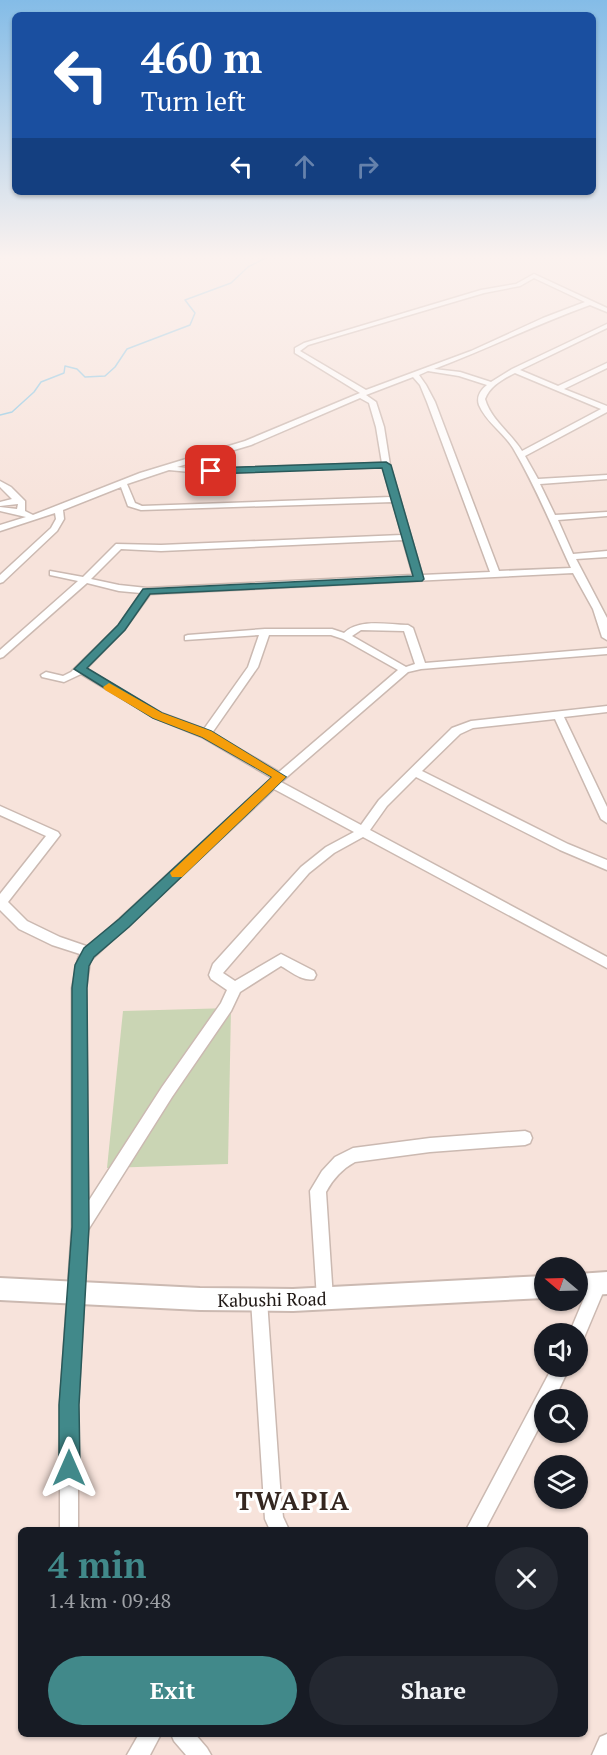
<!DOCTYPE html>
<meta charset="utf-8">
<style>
:root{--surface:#171b24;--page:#242831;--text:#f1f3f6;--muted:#9ea1a6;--accent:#41898a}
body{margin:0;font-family:"PT Serif",serif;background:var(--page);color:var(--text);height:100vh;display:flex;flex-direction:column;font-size:22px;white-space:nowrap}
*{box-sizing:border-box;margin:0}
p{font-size:20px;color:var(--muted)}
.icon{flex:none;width:33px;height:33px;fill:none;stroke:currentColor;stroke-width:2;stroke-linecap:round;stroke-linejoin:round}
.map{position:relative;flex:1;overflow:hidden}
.details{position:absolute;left:18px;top:1527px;width:570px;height:210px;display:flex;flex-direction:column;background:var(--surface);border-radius:9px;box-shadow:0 2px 4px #0004}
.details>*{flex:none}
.banner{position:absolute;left:12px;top:12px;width:584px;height:183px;border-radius:9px;box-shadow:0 2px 4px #0004;background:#1a4fa0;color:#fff;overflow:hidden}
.needle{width:39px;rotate:289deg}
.controls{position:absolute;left:534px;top:1257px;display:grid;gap:12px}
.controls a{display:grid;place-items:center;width:54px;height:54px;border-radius:50%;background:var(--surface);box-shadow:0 2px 4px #0004;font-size:30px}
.pin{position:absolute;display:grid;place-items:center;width:51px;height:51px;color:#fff;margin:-26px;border-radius:12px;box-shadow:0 3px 9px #0006}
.me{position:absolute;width:66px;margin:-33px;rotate:0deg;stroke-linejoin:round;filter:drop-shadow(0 0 4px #0008)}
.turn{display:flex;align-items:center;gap:21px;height:126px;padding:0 30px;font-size:27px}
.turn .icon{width:78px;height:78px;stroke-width:2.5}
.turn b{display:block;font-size:42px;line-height:51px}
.lanes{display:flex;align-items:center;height:57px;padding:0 30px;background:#0003;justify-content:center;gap:30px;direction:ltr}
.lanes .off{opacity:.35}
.round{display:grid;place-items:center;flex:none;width:63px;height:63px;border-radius:32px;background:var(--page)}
.head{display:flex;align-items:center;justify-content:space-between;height:102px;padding:0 30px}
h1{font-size:36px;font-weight:800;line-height:45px;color:var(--accent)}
.action{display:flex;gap:12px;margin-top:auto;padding:12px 30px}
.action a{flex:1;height:69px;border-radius:36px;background:var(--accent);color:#fff;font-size:24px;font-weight:800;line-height:69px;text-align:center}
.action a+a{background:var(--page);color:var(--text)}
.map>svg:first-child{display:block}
.green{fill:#cad5b4}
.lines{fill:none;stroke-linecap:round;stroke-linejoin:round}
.stream{stroke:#8ec9e5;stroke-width:1.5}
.minor-casing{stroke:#cbb9b1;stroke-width:3}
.secondary-casing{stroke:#cbb9b1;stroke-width:4}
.minor{fill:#fff;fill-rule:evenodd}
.secondary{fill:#fff;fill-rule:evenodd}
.route{fill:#41898a;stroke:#2a595a;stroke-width:1.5}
.slow{fill:#f59e0b}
.labels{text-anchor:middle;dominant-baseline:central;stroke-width:6;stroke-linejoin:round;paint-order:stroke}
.near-street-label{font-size:18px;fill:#201916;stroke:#fff}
.near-district-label{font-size:26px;font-weight:bold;letter-spacing:1.5px;fill:#342620;stroke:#fff}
</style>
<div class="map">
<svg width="607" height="1755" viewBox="0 0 607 1755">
<rect width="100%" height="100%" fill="#f7e3db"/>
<path class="green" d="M231 1008 228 1164 107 1168 123 1011Z"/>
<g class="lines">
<g class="stream">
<path d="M0 258H4"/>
<path d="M0 415 12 412 34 392 41 382 64 373 65 366 77 369 85 377 105 376 115 367 127 349 190 325 195 313 185 300 231 283 248 267 266 258"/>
</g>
<defs>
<g id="minor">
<path d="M534 274 607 308V312L590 305C537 324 487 349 434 369L460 372 491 382 512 369 607 324V328L520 370 558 386 607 363V368L564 389 607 406V412L525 456 538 479 607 475V479L540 484 555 515 607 512V516L558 520 573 554 607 551V557L576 559 607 618V640L602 637 593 609 573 573 150 594 124 630 86 669 161 713 204 729 248 667 259 635 185 640V636L188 635 265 629H332L344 633C360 618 388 625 408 625L413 628 425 663 607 648V654L421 669 408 672 281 782 361 825 379 800 452 728 471 721 607 706V712L564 717 607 807V823L601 819 555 719 473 728 460 734 422 771 568 844 607 860V870L560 850 416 777 387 806 370 830 607 957V968L363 837 334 853 309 873 223 973 235 981 281 954 314 971 316 975 314 979C303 982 290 971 281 966L240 992 231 1011 172 1097 88 1230 78 1405V1530H60V1405L72 1227V988L78 959 80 954 52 945 19 929 0 910V894L46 836 0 815V806L58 832 60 835 8 902 27 921 60 937 89 947 272 778 202 737 153 717 81 674 64 682 42 677 41 675 46 672 63 676 71 672 118 626 141 593 119 591 87 583 3 657 0 658V650L78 581 50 575V571L83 577 116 544 161 545 402 535 393 502 141 510 128 506 121 487 63 510 64 519 57 531 3 582 0 583V575L51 528 56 519 55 513 0 531V525L26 517 0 511V507L17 509 18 504 0 506V502L12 499 0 487V481L11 487 25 501V511L33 515 140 473 245 441 360 393 295 353V348L304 343 481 290 516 284ZM534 278 585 302 543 318 471 351 366 390 300 351 308 345 484 293 520 286ZM428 371 459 376 487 385C481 390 476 396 479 405 486 422 503 432 513 448 536 487 552 527 571 568L499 571 435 402 426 385 419 375ZM515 373 601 409 522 451C511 433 491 420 485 399 490 386 503 379 515 373ZM413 377 420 385 427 402 490 572 422 575 390 465 384 427 376 402 366 395ZM360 398 369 403 376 427 382 463 201 469 177 467 251 445ZM383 467 391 497 142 506 135 503 127 484 169 470 201 473ZM403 540 413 575 147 588 119 585 91 579 121 549 161 551ZM361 630 404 631 415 664 406 667 352 636ZM269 635H331L343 639 398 670 279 772 212 733 258 667ZM274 789 354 832 326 847 301 867 213 964 209 975 211 979 227 990 221 1003 162 1087 88 1202 86 988 90 961Z"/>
<path d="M525 1131 530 1133 532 1138 530 1143 525 1145 430 1152 355 1162C342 1169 333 1179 326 1192L333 1299 331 1305 325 1307 319 1305 317 1299 310 1191 322 1171 335 1157 353 1148 430 1138Z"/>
<path d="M599 1275 605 1277 607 1283 583 1340 578 1342V1334H569L593 1277Z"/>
<path d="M259 1292 265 1294 267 1300 281 1500 283 1517 289 1530H270L265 1519 251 1300 253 1294Z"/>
<path d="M553 1366H570L554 1400H544V1418L485 1530H466Z"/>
<path d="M139 1734H161L150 1755H127Z"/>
<path d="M171 1734H195L207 1748 211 1755H186L174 1741Z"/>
<path d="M607 1734V1755H592L600 1737Z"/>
</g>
<g id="secondary">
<path d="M607 1272V1294L578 1296V1274Z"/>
<path d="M544 1276V1298L293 1311 200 1310 0 1300V1278L200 1288 293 1289Z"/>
</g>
</defs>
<use href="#minor" class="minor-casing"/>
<use href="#secondary" class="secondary-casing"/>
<use href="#minor" class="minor"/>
<use href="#secondary" class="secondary"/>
</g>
<linearGradient id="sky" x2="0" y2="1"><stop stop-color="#84bce7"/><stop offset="0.51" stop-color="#fbf2ef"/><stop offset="1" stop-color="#fbf2ef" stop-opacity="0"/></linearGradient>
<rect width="607" height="504" fill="url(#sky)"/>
<path class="route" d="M386 462 391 465 424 579 422 581 150 594 125 630 87 668 162 713 211 731 286 777 129 927 94 957 89 966 87 988 89 1227 79 1405 80 1468 77 1475 69 1478 62 1475 59 1468V1405L72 1227V988L75 965 84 948 119 919 272 777 202 737 153 718 74 669 118 625 143 589 413 576 382 468 211 474 207 471 211 468Z"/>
<path class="slow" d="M109 683 162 713 211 731 286 777 182 877H172L170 873 272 777 202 737 153 718 105 690 103 687Z"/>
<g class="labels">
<g class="near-street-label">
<text transform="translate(272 1299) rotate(-1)">Kabushi Road</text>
</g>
<g class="near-district-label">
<text x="293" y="1500">TWAPIA</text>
</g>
</g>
</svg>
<div class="controls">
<a><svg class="needle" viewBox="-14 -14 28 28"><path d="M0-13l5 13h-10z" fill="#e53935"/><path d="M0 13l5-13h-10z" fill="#9ea1a6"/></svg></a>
<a><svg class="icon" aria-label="sound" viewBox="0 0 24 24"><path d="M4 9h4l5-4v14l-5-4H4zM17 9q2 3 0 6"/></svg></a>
<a><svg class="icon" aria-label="search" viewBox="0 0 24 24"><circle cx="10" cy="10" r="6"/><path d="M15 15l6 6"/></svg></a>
<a><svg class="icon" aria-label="layers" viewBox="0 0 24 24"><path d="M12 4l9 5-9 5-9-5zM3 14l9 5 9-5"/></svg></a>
</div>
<div class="pin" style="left:211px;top:471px;background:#d93025"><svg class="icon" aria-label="arrive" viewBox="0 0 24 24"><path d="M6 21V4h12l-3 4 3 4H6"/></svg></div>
<svg class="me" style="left:69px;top:1468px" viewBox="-20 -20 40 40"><path d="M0-17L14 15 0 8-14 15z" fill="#41898a" stroke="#fff" stroke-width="4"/></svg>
<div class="banner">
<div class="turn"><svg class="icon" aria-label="left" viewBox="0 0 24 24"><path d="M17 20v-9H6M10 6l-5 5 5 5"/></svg><div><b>460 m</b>Turn left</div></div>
<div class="lanes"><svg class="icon" aria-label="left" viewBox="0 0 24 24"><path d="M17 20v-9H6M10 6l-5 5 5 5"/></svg><svg class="icon off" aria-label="ahead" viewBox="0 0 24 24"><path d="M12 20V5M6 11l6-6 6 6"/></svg><svg class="icon off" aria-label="right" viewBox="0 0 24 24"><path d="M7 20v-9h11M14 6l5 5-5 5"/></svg></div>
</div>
<section class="details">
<div class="head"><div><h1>4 min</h1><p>1.4 km · 09:48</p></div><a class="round"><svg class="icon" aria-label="close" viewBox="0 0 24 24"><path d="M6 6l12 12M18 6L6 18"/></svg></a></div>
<div class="action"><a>Exit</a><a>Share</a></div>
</section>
</div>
